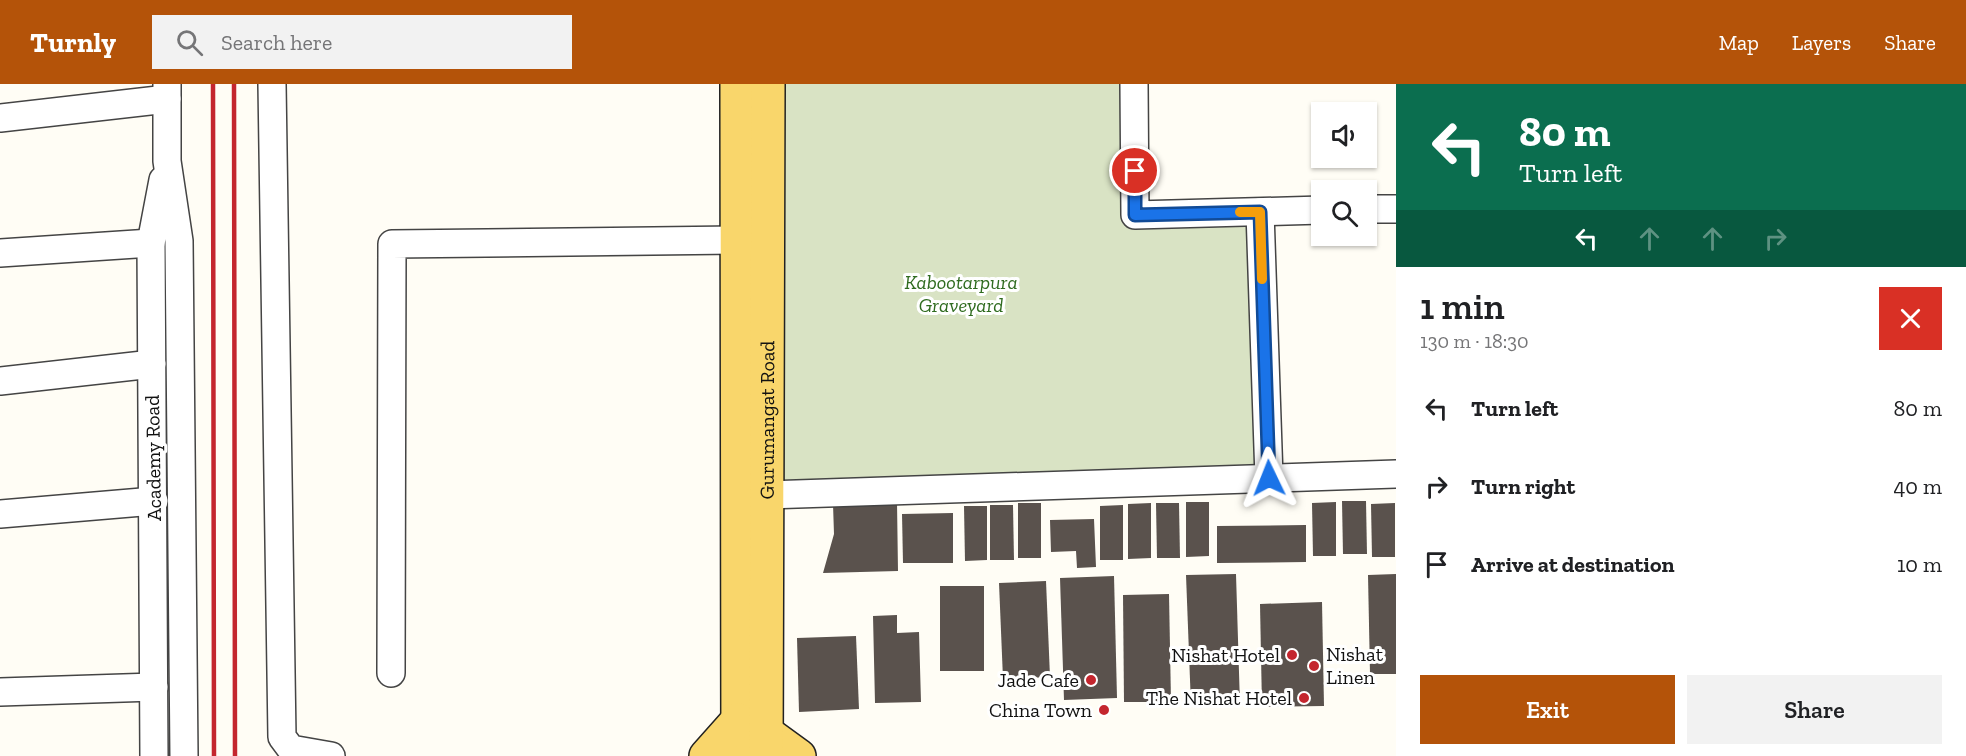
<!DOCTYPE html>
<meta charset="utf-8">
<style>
:root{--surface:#fff;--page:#f2f2f2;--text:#202124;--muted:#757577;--accent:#b45309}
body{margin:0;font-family:"Zilla Slab",serif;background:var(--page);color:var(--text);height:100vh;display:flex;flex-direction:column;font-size:22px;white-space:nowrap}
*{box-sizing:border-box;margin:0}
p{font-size:20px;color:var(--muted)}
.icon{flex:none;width:33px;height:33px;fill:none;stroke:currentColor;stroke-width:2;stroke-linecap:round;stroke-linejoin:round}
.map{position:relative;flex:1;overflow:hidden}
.sheet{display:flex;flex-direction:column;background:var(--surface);width:570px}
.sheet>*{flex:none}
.guide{background:#0b6e4f;color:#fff;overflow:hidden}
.tools{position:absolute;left:1311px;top:18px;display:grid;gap:12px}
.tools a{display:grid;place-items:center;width:66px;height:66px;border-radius:0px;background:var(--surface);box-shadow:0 2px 4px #0004;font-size:30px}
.pin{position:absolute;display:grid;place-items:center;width:51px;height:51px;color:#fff;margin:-26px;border:3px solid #fff;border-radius:50%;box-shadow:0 2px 6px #0007}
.me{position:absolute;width:66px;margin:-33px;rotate:358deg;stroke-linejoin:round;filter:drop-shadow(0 0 4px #0008)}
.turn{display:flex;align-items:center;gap:21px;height:126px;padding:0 24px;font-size:27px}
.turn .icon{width:78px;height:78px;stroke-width:2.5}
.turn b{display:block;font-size:42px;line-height:51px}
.lanes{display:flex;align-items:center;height:57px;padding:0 24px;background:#0003;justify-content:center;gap:30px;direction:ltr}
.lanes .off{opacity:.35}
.round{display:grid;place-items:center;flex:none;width:63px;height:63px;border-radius:0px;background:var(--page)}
.overview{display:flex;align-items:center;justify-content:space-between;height:102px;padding:0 24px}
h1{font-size:36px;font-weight:600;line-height:45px}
.cta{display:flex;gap:12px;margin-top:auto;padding:12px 24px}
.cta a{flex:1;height:69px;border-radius:0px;background:var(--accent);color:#fff;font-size:24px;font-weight:600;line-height:69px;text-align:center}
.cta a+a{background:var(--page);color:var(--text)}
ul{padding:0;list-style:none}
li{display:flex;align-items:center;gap:18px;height:78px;padding:0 24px}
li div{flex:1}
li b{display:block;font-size:22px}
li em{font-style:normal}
header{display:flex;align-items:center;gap:36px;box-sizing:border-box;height:84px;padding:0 30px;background:var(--accent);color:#fff}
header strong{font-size:28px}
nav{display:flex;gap:33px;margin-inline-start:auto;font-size:21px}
.search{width:420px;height:54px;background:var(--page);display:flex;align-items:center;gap:15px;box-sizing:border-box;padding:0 21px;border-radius:0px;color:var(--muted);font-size:22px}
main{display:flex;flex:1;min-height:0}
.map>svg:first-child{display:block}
.cemetery{fill:#d9e3c4}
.building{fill:#5a524d}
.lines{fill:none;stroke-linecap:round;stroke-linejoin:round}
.minor-casing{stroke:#444;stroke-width:30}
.major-casing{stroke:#222;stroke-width:36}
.minor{stroke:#fff;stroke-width:27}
.major{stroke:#f9d66b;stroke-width:33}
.rail{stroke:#c4262e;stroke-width:4.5}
.route-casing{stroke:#114b97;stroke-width:15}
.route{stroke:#1a73e8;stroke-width:10}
.slow{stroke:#f59e0b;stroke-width:10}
.poi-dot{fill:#c4262e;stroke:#fff;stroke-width:2}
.labels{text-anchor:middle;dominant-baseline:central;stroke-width:6;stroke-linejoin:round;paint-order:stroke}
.park-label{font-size:20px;font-style:italic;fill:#2f6b1f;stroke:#fff}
.street-label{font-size:20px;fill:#111;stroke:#fff}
.poi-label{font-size:20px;fill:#111;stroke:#fff;text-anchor:end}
</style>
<header>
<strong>Turnly</strong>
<div class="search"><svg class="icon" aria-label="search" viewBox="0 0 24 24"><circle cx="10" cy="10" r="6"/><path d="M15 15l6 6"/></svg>Search here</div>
<nav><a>Map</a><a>Layers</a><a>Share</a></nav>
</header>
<main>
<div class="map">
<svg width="1396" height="672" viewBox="0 0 1396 672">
<rect width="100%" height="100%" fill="#fffdf5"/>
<path class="cemetery" d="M771 0H1133L1135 130 1260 128 1266 393 770 406Z"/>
<g class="building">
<path d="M1342 417H1366L1367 470H1343Z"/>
<path d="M897 418 898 487 823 489 834 450 833 420Z"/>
<path d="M1186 418H1209V472L1186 473Z"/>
<path d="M1336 418V472H1313L1312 419Z"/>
<rect x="1018" y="419" width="23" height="55"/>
<path d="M1151 419V474L1128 475V420Z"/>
<path d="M1156 419H1179L1180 474H1157Z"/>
<path d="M1395 419V473H1372L1371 420Z"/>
<path d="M990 421H1013L1014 476H990Z"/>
<path d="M1123 421V476H1100V422Z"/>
<path d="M964 422H987V476L965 477Z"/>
<path d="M953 429V479H903L902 430Z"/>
<path d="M1094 435 1096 483 1077 484 1076 467 1051 468 1050 436Z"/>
<path d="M1306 441V478L1217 479V442Z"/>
<path d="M1236 490 1240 621 1191 622 1186 491Z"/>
<path d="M1396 490V590H1370L1368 491Z"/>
<path d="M1114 492 1117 614 1064 616 1060 494Z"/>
<path d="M1046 497 1050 593 1003 595 999 499Z"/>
<rect x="940" y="502" width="44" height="85"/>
<path d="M1169 510 1171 618H1124L1123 511Z"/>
<path d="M1322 518 1324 622 1262 623 1260 520Z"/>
<path d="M897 531V549L919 548 921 618 875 619 873 532Z"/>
<path d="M856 552 859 625 799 628 797 554Z"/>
</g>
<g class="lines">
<defs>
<g id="minor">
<path d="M167 0V77L179 157 184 672"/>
<path d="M272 0 282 653 291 665 331 672"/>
<path d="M1134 0 1135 131 1322 126"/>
<path d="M0 34 167 15"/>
<path d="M1366 125H1396"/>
<path d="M1260 128 1269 394"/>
<path d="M0 169 151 159"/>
<path d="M0 297 152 280"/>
<path d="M767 411 1396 390"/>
<path d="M0 430 154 417"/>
<path d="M391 589 392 160 736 156"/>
<path d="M0 608 154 603"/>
<path d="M154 672 151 159 163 96"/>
</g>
<g id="major">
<path d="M737 0 738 672"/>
<path d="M766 648 799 672"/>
<path d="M706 672 738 636"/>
<path id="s1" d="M766 672 768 0"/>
</g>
</defs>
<use href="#minor" class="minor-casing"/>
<use href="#major" class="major-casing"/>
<use href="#minor" class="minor"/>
<use href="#major" class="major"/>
<g class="rail">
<path d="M213 0 214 672"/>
<path d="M234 0 235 672"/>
</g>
</g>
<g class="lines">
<defs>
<path id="route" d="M1135 87V131L1260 128 1269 394"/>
</defs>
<use href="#route" class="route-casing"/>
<use href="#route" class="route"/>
<path class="slow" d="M1240 128H1260L1262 195"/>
</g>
<g class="poi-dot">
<circle cx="1292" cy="571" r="6"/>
<circle cx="1314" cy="582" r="6"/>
<circle cx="1091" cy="596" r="6"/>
<circle cx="1304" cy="614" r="6"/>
<circle cx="1104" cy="626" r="6"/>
</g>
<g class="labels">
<g class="park-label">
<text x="961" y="198">Kabootarpura<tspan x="961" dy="23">Graveyard</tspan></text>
</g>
<g class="street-label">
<text stroke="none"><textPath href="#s1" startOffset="336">Gurumangat Road</textPath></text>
<text transform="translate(153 374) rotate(-91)">Academy Road</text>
</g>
<g class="poi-label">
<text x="1326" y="570" text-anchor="start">Nishat<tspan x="1326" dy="23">Linen</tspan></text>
<text x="1280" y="571">Nishat Hotel</text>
<text x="1079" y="596">Jade Cafe</text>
<text x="1292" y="614">The Nishat Hotel</text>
<text x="1092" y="626">China Town</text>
</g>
</g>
</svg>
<div class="tools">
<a><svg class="icon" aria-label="sound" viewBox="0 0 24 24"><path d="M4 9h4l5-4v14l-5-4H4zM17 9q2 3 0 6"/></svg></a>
<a><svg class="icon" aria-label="search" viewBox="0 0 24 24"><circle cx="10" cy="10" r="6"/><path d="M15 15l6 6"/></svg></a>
</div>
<div class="pin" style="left:1135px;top:87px;background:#d93025"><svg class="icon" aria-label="arrive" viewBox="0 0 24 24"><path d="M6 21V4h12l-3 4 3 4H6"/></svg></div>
<svg class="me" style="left:1269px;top:394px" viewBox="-20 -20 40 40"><path d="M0-17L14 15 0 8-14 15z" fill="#1a73e8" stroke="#fff" stroke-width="4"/></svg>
</div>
<section class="sheet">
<div class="guide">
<div class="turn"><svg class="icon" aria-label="left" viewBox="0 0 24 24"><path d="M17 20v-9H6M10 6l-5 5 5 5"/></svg><div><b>80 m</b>Turn left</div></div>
<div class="lanes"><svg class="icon" aria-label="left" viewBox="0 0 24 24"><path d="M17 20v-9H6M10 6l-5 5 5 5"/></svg><svg class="icon off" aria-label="ahead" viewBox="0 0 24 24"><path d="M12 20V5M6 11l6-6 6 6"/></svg><svg class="icon off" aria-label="ahead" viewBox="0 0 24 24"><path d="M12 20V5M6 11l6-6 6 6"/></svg><svg class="icon off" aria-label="right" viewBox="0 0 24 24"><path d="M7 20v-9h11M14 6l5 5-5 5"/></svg></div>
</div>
<div class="overview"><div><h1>1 min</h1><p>130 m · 18:30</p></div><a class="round" style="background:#d93025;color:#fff"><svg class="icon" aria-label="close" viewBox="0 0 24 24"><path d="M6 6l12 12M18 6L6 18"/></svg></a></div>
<ul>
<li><svg class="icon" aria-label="left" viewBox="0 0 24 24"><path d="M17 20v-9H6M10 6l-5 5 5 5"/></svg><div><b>Turn left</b></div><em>80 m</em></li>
<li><svg class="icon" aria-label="right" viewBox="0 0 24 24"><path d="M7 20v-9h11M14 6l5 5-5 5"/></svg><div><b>Turn right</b></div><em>40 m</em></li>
<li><svg class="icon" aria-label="arrive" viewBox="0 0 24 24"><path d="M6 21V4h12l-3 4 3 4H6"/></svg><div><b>Arrive at destination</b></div><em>10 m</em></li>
</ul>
<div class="cta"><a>Exit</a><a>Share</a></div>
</section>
</main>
